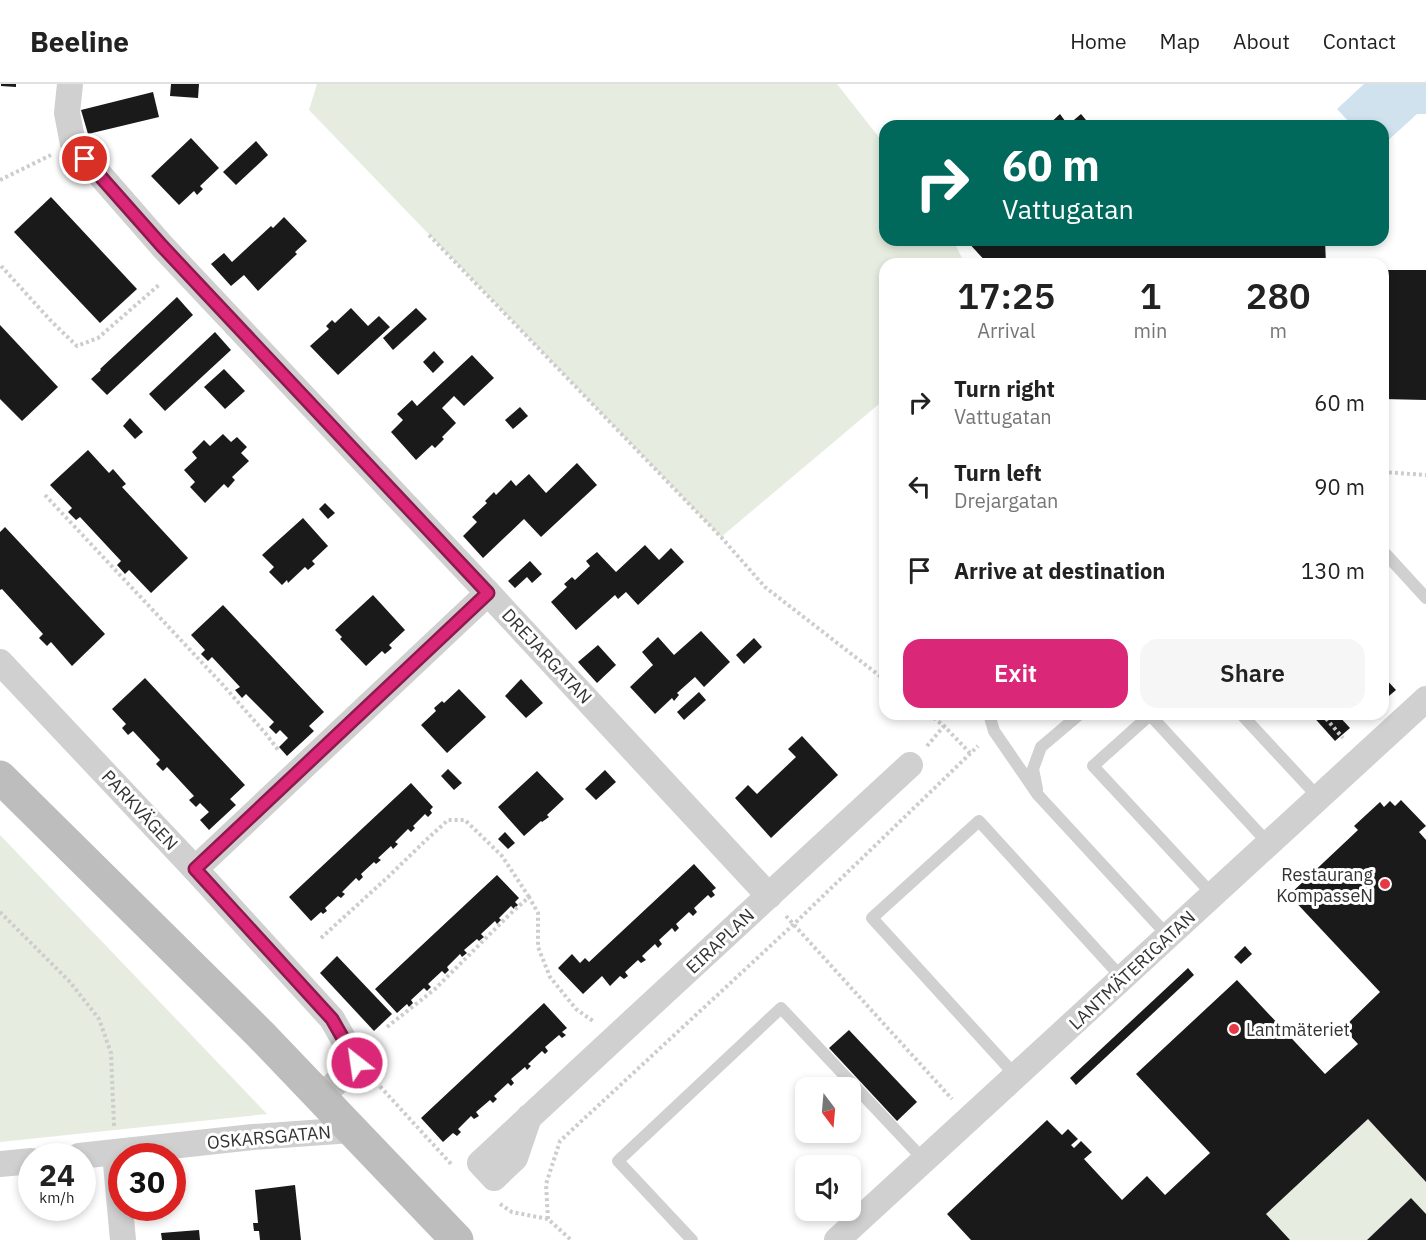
<!DOCTYPE html>
<meta charset="utf-8">
<style>
:root{--surface:#fff;--page:#f6f6f6;--text:#222;--muted:#767676;--line:#e0e0e0;--accent:#db2777}
body{margin:0;font-family:"IBM Plex Sans",sans-serif;background:var(--page);color:var(--text);height:100vh;display:flex;flex-direction:column;font-size:22px;white-space:nowrap}
*{box-sizing:border-box;margin:0}
p{font-size:20px;color:var(--muted)}
.icon{flex:none;width:33px;height:33px;fill:none;stroke:currentColor;stroke-width:2;stroke-linecap:round;stroke-linejoin:round}
.map{position:relative;flex:1;overflow:hidden}
.side{position:absolute;left:879px;top:174px;width:510px;height:462px;display:flex;flex-direction:column;background:var(--surface);border-radius:18px;box-shadow:0 3px 9px #0003}
.side>*{flex:none}
.top-card{position:absolute;left:879px;top:36px;width:510px;height:126px;border-radius:18px;box-shadow:0 3px 9px #0003;background:#00695c;color:#fff;overflow:hidden}
.needle{width:39px;rotate:164deg}
.tools{position:absolute;left:795px;top:993px;display:grid;gap:12px}
.tools a{display:grid;place-items:center;width:66px;height:66px;border-radius:12px;background:var(--surface);box-shadow:0 3px 9px #0003;font-size:30px}
.speed{position:absolute;left:18px;top:1059px;display:flex;gap:12px;font-size:30px;font-weight:700;text-align:center}
.speed>*{display:grid;place-content:center;width:78px;height:78px;border-radius:50%;background:var(--surface);box-shadow:0 3px 9px #0003;line-height:1}
.speed small{font-size:15px;font-weight:400}
.speed .limit{border:9px solid #d22;background:#fff;color:#111}
.pin{position:absolute;display:grid;place-items:center;width:51px;height:51px;color:#fff;margin:-26px;border:3px solid #fff;border-radius:50%;box-shadow:0 2px 6px #0007}
.me{position:absolute;width:66px;margin:-33px;rotate:330deg;stroke-linejoin:round;filter:drop-shadow(0 0 4px #0008)}
.turn{display:flex;align-items:center;gap:21px;height:126px;padding:0 24px;font-size:27px}
.turn .icon{width:78px;height:78px;stroke-width:2.5}
.turn b{display:block;font-size:42px;line-height:51px}
.eta{display:flex;justify-content:space-evenly;align-items:center;height:102px;text-align:center}
.eta b{font-size:36px;font-weight:600;line-height:42px}
.cta{display:flex;gap:12px;margin-top:auto;padding:12px 24px}
.cta a{flex:1;height:69px;border-radius:18px;background:var(--accent);color:#fff;font-size:24px;font-weight:600;line-height:69px;text-align:center}
.cta a+a{background:var(--page);color:var(--text)}
ul{padding:0;list-style:none}
li{display:flex;align-items:center;gap:18px;height:84px;padding:0 24px}
li div{flex:1}
li b{display:block;font-size:22px}
li em{font-style:normal}
header{display:flex;align-items:center;gap:36px;box-sizing:border-box;height:84px;padding:0 30px;background:var(--surface);border-bottom:2px solid var(--line)}
header strong{font-size:28px}
nav{display:flex;gap:33px;margin-inline-start:auto;font-size:21px}
.map>svg:first-child{display:block}
.green{fill:#e6ecdf}
.water{fill:#cfe2ee}
.building{fill:#1a1a1a}
.lines{fill:none;stroke-linecap:round;stroke-linejoin:round}
.path{stroke:#cdcdcd;stroke-width:4;stroke-dasharray:3 3;stroke-linecap:butt}
.lane{stroke:#d0d0d0;stroke-width:12}
.street{stroke:#d0d0d0;stroke-width:26}
.secondary{stroke:#bdbdbd;stroke-width:33}
.route-casing{stroke:#8e194d;stroke-width:15}
.route{stroke:#db2777;stroke-width:10}
.poi-dot{fill:#e63946;stroke:#fff;stroke-width:2}
.labels{text-anchor:middle;dominant-baseline:central;stroke-width:6;stroke-linejoin:round;paint-order:stroke}
.street-label{font-size:18px;fill:#333;stroke:#fff}
.poi-label{font-size:18px;fill:#333;stroke:#fff;text-anchor:end}
</style>
<header>
<strong>Beeline</strong>
<nav><a>Home</a><a>Map</a><a>About</a><a>Contact</a></nav>
</header>
<div class="map">
<svg width="1426" height="1156" viewBox="0 0 1426 1156">
<rect width="100%" height="100%" fill="#fff"/>
<g class="green">
<path d="M317 0H837L885 61V156H953L965 180H885V315L721 453 309 26Z"/>
<path d="M0 751 267 1030 0 1058Z"/>
<path d="M1368 1035 1426 1098V1130L1411 1114 1367 1156H1290L1266 1130Z"/>
</g>
<path class="water" d="M1364 0H1426V30H1417L1383 61V42H1353L1337 25Z"/>
<g class="building">
<path d="M1 0H16V3L1 2Z"/>
<path d="M171 0H199L198 14 170 12Z"/>
<path d="M153 8 159 33 88 50 81 26Z"/>
<path d="M1060 30 1068 41 1081 30 1091 42H1047Z"/>
<path d="M191 54 219 84 200 102 203 105 197 111 194 107 179 121 151 92Z"/>
<path d="M256 57 268 71 236 101 223 88Z"/>
<path d="M51 113 137 205 100 239 14 148Z"/>
<path d="M284 133 307 157 295 168 297 170 258 207 244 191 231 202 211 180 224 169 232 178 271 142 273 144Z"/>
<path d="M966 156H1216L1241 158 1242 156H1325L1326 180H988Z"/>
<path d="M1383 186H1426V316L1383 315Z"/>
<path d="M177 213 193 231 107 311 91 295 101 286 100 285Z"/>
<path d="M351 224 368 242 379 232 390 243 338 291 310 262 329 245 326 242 332 236 335 239Z"/>
<path d="M416 224 427 235 393 266 383 254Z"/>
<path d="M0 241 58 303 22 337 0 315Z"/>
<path d="M215 248 231 266 165 327 149 310Z"/>
<path d="M434 267 444 278 433 289 423 278Z"/>
<path d="M472 271 494 294 464 322 454 312 442 324 456 339 442 353 444 355 435 364 432 361 416 376 391 348 403 336 397 330 412 316 417 322Z"/>
<path d="M224 285 245 307 225 325 204 303Z"/>
<path d="M520 323 528 332 513 345 505 336Z"/>
<path d="M130 334 143 348 135 355 123 342Z"/>
<path d="M223 350 231 358 237 353 247 363 241 369 249 377 232 393 235 396 228 404 224 400 205 419 190 403 195 398 184 386 197 374 192 368 204 356 210 362Z"/>
<path d="M88 366 109 389 113 385 126 400 122 403 188 474 151 509 129 486 125 490 117 481 121 477 80 433 76 436 68 428 72 424 50 401Z"/>
<path d="M577 379 597 401 541 453 524 435 483 474 463 452 477 438 472 433 487 419 485 417 494 408 496 411 511 396 516 402 529 390 546 409Z"/>
<path d="M325 419 335 429 328 435 319 425Z"/>
<path d="M303 434 328 462 312 477 315 480 308 486 305 483 288 499 287 496 282 501 269 488 274 483 262 471Z"/>
<path d="M5 443 105 550 72 582 51 558 47 562 39 554 43 550 2 505 0 506V448Z"/>
<path d="M645 461 659 476 671 464 684 478 638 521 626 508 618 515 615 511 576 546 551 518 567 503 564 500 572 493 575 496 590 482 586 477 597 468 616 488Z"/>
<path d="M530 477 542 490 532 499 527 493 515 504 508 497Z"/>
<path d="M373 511 405 546 389 561 392 564 385 570 382 567 366 582 340 555 342 553 335 546Z"/>
<path d="M223 521 324 628 309 642 314 647 287 672 279 663 288 654 280 646 276 650 269 643 274 638 246 610 242 614 235 606 240 603 212 573 208 577 201 570 205 566 191 551Z"/>
<path d="M701 547 730 578 704 603 695 593 677 609 679 611 674 617 672 614 655 630 630 603 653 581 642 568 658 553 674 571Z"/>
<path d="M754 554 762 563 744 580 736 571Z"/>
<path d="M598 561 616 581 597 599 578 578Z"/>
<path d="M1383 592 1396 606 1383 617Z"/>
<path d="M145 594 245 701 230 715 236 721 209 746 200 736 209 728 200 719 196 723 189 716 194 712 167 683 163 687 156 680 160 676 133 647 128 651 122 644 126 640 112 625Z"/>
<path d="M521 595 543 619 526 634 505 612Z"/>
<path d="M459 605 486 633 447 669 421 641 436 627 434 624 442 617 444 619Z"/>
<path d="M699 608 706 616 684 636 677 628Z"/>
<path d="M1311 630H1337L1350 644 1335 657Z"/>
<path d="M802 652 838 691 771 754 735 714 748 701 757 710 796 673 788 665Z"/>
<path d="M448 685 462 699 454 706 441 692Z"/>
<path d="M605 686 616 698 596 716 585 705Z"/>
<path d="M537 687 564 715 547 731 549 733 542 738 541 737 524 752 498 723Z"/>
<path d="M411 699 433 723 430 726 432 729 428 733 425 730 413 742 415 744 411 748 408 745 395 758 398 760 393 765 391 762 378 774 381 776 376 780 374 778 361 790 363 793 359 797 356 794 342 808 345 810 341 814 338 812 325 824 327 827 323 830 321 828 311 837 289 813Z"/>
<path d="M1401 716 1426 742 1419 748 1426 756V1098L1368 1035 1266 1130 1290 1156H971L947 1130 1047 1036 1062 1051 1068 1045 1078 1055 1071 1061 1074 1064 1081 1057 1092 1068 1084 1075 1122 1116 1147 1092 1165 1111 1210 1069 1136 990 1237 896 1325 990 1358 960 1343 944 1380 908 1289 811 1358 746 1354 742 1380 718 1384 723 1390 717 1395 722Z"/>
<path d="M505 748 515 759 508 765 498 755Z"/>
<path d="M694 780 716 804 712 807 715 811 711 814 708 811 694 824 697 828 693 832 689 828 676 840 679 844 675 848 672 844 659 856 662 860 658 864 655 860 642 872 646 876 641 879 638 876 625 888 628 892 624 895 620 892 610 902 602 892 583 910 558 884 572 870 580 879 585 874 589 878Z"/>
<path d="M497 791 519 814 515 818 518 821 514 825 511 822 499 834 501 836 497 840 495 837 481 850 484 853 479 857 477 855 464 866 467 869 462 873 460 870 447 883 449 886 445 890 442 887 428 900 431 903 427 907 424 904 411 916 413 919 409 923 407 920 397 929 375 905Z"/>
<path d="M1245 862 1252 870 1241 880 1234 873Z"/>
<path d="M337 872 392 930 374 947 320 889Z"/>
<path d="M1188 884 1194 891 1076 1001 1070 994Z"/>
<path d="M544 919 567 944 562 948 566 951 562 954 559 951 545 963 548 967 545 970 542 967 528 980 531 982 527 986 525 983 511 995 514 999 511 1002 508 999 494 1012 497 1015 493 1019 490 1016 476 1028 479 1032 474 1035 471 1032 458 1045 461 1048 457 1052 453 1049 443 1058 421 1034Z"/>
<path d="M849 946 917 1018 897 1037 829 964Z"/>
<path d="M295 1101 301 1156H260L259 1147H254L253 1139H258L255 1106Z"/>
<path d="M1411 1114 1426 1130V1156H1367Z"/>
<path d="M199 1146 200 1156H162L161 1149Z"/>
</g>
<g class="lines">
<g class="path">
<path d="M0 96 51 71"/>
<path d="M429 151 721 453 765 503 885 596"/>
<path d="M1 182 52 238 77 262 98 254 160 200"/>
<path d="M1383 388 1426 391"/>
<path d="M45 411 223 601 266 650 279 667"/>
<path d="M929 630 944 642 970 669"/>
<path d="M1322 630 1343 654"/>
<path d="M927 662 944 642"/>
<path d="M0 828 70 898 99 935 111 969 114 1042"/>
<path d="M786 832 952 1015"/>
<path d="M321 854 388 793 425 757 448 736H465L502 772 529 813"/>
<path d="M387 943 435 905 509 831 529 813 538 829V863L550 893 576 925 593 937"/>
<path d="M376 998 452 1081"/>
<path d="M500 1120 512 1128 548 1135 571 1156"/>
<path d="M548 1135 546 1100 560 1057 794 840 978 662"/>
</g>
<g class="lane">
<path d="M1383 467 1426 514"/>
<path d="M989 630 994 647 1038 711 1168 852"/>
<path d="M1241 630 1319 714"/>
<path d="M1037 705 1033 685 1041 663 1080 630"/>
<path d="M1213 811 1093 682 1150 631 1269 760"/>
<path d="M1016 992 872 834 979 737 1122 894"/>
<path d="M692 1156 618 1077 781 924 924 1076"/>
</g>
<g class="street">
<path d="M70 0 67 29 73 60 162 162 488 509 769 812"/>
<path d="M0 578 195 785 332 935 357 979 321 1013"/>
<path d="M195 785 488 509"/>
<path d="M529 1033 515 1074 494 1094 480 1079C623 946 767 813 910 681"/>
<path d="M115 1069 123 1156"/>
<path d="M79 1072 253 1053 352 1046"/>
<path d="M0 1080 32 1077"/>
<path d="M837 1156 1426 615"/>
</g>
<path class="secondary" d="M0 693 260 950 457 1156"/>
</g>
<g class="lines">
<defs>
<path id="route" d="M85 75 162 162 488 509 195 785 332 935 357 979"/>
</defs>
<use href="#route" class="route-casing"/>
<use href="#route" class="route"/>
</g>
<g class="poi-dot">
<circle cx="1385" cy="800" r="6"/>
<circle cx="1234" cy="945" r="6"/>
</g>
<g class="labels">
<g class="street-label">
<text transform="translate(547 572) rotate(47)">DREJARGATAN</text>
<text transform="translate(140 726) rotate(47)">PARKVÄGEN</text>
<text transform="translate(720 857) rotate(-43)">EIRAPLAN</text>
<text transform="translate(1132 886) rotate(-43)">LANTMÄTERIGATAN</text>
<text transform="translate(269 1053) rotate(-5)">OSKARSGATAN</text>
</g>
<g class="poi-label">
<text x="1373" y="790">Restaurang<tspan x="1373" dy="21">KompasseN</tspan></text>
<text x="1246" y="945" text-anchor="start">Lantmäteriet</text>
</g>
</g>
</svg>
<div class="tools">
<a><svg class="needle" viewBox="-14 -14 28 28"><path d="M0-13l5 13h-10z" fill="#e53935"/><path d="M0 13l5-13h-10z" fill="#767676"/></svg></a>
<a><svg class="icon" aria-label="sound" viewBox="0 0 24 24"><path d="M4 9h4l5-4v14l-5-4H4zM17 9q2 3 0 6"/></svg></a>
</div>
<div class="speed"><div>24<small>km/h</small></div><div class="limit">30</div></div>
<div class="pin" style="left:85px;top:75px;background:#d93025"><svg class="icon" aria-label="arrive" viewBox="0 0 24 24"><path d="M6 21V4h12l-3 4 3 4H6"/></svg></div>
<svg class="me" style="left:357px;top:979px" viewBox="-20 -20 40 40"><circle r="17" fill="#db2777" stroke="#fff" stroke-width="3"/><path d="M0-11L8 9 0 5-8 9z" fill="#fff"/></svg>
<div class="top-card">
<div class="turn"><svg class="icon" aria-label="right" viewBox="0 0 24 24"><path d="M7 20v-9h11M14 6l5 5-5 5"/></svg><div><b>60 m</b>Vattugatan</div></div>
</div>
<section class="side">
<div class="eta">
<div><b>17:25</b><p>Arrival</p></div>
<div><b>1</b><p>min</p></div>
<div><b>280</b><p>m</p></div>
</div>
<ul>
<li><svg class="icon" aria-label="right" viewBox="0 0 24 24"><path d="M7 20v-9h11M14 6l5 5-5 5"/></svg><div><b>Turn right</b><p>Vattugatan</p></div><em>60 m</em></li>
<li><svg class="icon" aria-label="left" viewBox="0 0 24 24"><path d="M17 20v-9H6M10 6l-5 5 5 5"/></svg><div><b>Turn left</b><p>Drejargatan</p></div><em>90 m</em></li>
<li><svg class="icon" aria-label="arrive" viewBox="0 0 24 24"><path d="M6 21V4h12l-3 4 3 4H6"/></svg><div><b>Arrive at destination</b></div><em>130 m</em></li>
</ul>
<div class="cta"><a>Exit</a><a>Share</a></div>
</section>
</div>
